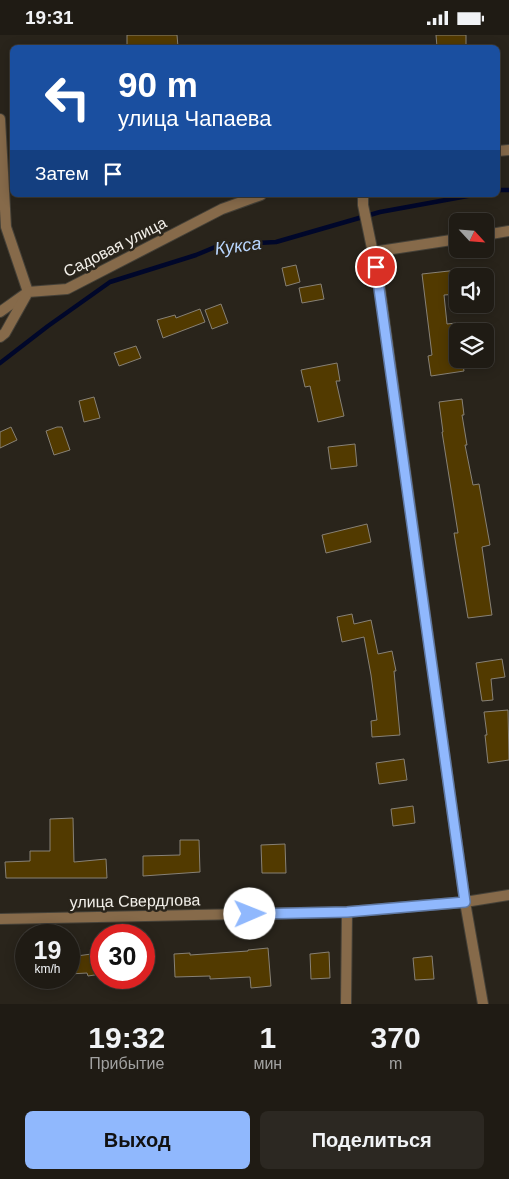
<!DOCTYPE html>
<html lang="ru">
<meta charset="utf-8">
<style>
:root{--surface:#1f1b14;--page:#2c2822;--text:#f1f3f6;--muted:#a1a1a0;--line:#3c3934;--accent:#90b8fd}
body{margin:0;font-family:Helvetica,sans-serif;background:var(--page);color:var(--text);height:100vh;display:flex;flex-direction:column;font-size:19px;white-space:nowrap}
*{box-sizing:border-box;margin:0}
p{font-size:16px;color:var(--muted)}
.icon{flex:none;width:28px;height:28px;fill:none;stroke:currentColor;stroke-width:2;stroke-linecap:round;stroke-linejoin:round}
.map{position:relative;height:969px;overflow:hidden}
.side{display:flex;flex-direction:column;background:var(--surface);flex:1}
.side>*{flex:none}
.hud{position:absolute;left:10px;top:10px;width:490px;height:152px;border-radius:8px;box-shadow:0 2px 12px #0003,0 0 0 1px var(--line);background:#1a4fa0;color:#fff;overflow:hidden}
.needle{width:32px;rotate:116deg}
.buttons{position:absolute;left:449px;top:178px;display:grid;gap:10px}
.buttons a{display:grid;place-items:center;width:45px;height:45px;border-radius:8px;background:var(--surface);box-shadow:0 2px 12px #0003,0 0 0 1px var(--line);font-size:25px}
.speed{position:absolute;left:15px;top:889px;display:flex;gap:10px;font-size:25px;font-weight:700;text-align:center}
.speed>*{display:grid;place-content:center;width:65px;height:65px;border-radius:50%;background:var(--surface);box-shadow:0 2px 12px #0003,0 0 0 1px var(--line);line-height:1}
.speed small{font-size:12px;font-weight:400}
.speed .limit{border:8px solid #d22;background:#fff;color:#111}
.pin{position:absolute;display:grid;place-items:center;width:42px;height:42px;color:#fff;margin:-21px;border:2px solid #fff;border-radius:50%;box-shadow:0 1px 5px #0007}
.me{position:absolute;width:55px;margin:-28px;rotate:89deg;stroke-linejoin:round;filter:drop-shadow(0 0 4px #0008)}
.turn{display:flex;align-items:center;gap:18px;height:105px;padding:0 25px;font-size:22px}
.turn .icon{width:65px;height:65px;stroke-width:2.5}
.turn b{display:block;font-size:35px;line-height:42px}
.then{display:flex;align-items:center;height:48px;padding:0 25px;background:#0003;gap:10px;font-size:19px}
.eta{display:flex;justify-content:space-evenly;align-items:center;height:85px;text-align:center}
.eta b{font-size:30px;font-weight:800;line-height:35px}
.button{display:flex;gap:10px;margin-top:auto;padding:10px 25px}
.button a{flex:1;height:58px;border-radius:8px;background:var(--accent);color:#111;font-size:20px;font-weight:800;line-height:58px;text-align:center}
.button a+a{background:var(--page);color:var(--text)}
.status{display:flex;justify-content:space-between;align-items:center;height:35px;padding:0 25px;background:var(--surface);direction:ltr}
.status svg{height:14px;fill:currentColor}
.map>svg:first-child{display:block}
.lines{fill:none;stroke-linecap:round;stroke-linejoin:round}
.stream{stroke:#00072a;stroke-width:4.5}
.building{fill:#523a00;stroke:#878176}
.street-casing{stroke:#454138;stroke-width:12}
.street{stroke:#866a4a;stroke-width:10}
.route-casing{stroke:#5e78a4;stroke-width:12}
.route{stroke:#90b8fd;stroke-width:9}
.labels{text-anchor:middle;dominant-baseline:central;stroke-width:5;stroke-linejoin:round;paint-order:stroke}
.street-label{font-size:16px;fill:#f3f0ea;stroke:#29241b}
.water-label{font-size:18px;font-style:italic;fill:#b9d6fe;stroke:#29241b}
</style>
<div class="status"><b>19:31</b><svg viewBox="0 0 49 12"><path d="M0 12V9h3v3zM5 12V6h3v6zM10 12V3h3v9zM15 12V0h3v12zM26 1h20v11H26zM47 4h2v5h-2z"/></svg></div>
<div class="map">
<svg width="509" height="969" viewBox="0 0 509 969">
<rect width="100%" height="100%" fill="#29241b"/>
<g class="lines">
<g class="stream">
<path d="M498 155H509"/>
<path d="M0 328 48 291 110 247 196 220 220 210 276 207 380 177 473 160"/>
</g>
</g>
<g class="building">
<path d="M127 0H177L178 12H127Z"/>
<path d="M436 0H466V12H437Z"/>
<path d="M296 230 300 247 286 251 282 233Z"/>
<path d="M458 235V259L444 260 447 289 456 288 458 324H462L464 336 431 341 428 321 432 320 422 239Z"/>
<path d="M321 249 324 264 302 268 299 253Z"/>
<path d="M221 269 228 288 212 294 205 275Z"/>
<path d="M200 274 205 287 163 303 157 285 175 280 176 283Z"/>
<path d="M136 311 141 323 119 331 114 318Z"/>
<path d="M337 328 340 346H336L344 381 318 387 310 351 305 352 301 335Z"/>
<path d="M94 362 100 383 84 387 79 366Z"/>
<path d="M462 364 464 380H462L467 410H465L473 450 479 449 490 510 482 512 492 580 468 583 454 498H458L442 397H443L439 367Z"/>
<path d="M11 392 17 405 0 413V397Z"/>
<path d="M57 392H62L70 415 54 420 46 396Z"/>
<path d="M355 409 357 431 331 434 328 412Z"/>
<path d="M367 489 371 507 326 518 322 500Z"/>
<path d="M352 579 354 589 371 585 378 619 392 616 396 636H394L400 700 372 702 371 686 377 685 371 640 364 602 342 607 337 582Z"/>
<path d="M502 624 505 642 491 644 493 665 482 666 476 628Z"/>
<path d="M508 675 509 725 488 728 485 700H487L484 677Z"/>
<path d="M404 724 407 745 379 749 376 728Z"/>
<path d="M413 771 415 788 393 791 391 774Z"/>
<path d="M73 783 74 827 106 824 107 843H6L5 827 30 826V816H50V784Z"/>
<path d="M180 805H199L200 837 143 841V821L180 820Z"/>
<path d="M285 809 286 838H262L261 810Z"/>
<path d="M268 913 271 951 251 953 250 942 210 944V941L175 942 174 919 190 918V920L248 916V915Z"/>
<path d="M329 917 330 943 311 944 310 919Z"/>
<path d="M99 918 101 939 88 941 87 938 69 939V922Z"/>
<path d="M432 921 434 944 415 945 413 923Z"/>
</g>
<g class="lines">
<defs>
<g id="street">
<path d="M0 84 6 192 28 257 0 277"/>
<path d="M498 116 509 115"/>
<path d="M363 160V170L379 247 465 867 483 969"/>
<path d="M485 200 509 196"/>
<path d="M373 217 458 204"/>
<path d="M0 302 5 298 28 257 67 254 222 174 261 160"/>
<path d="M0 884 347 877 465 867 509 860"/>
<path d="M346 969 347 877"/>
</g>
</defs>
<use href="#street" class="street-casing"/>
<use href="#street" class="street"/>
</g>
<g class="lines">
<defs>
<path id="route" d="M250 879 347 877 465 867 376 232"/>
</defs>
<use href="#route" class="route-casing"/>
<use href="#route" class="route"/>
</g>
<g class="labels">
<g class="street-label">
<text transform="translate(115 212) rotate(-27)">Садовая улица</text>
<text transform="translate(135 866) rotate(-1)">улица Свердлова</text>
</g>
<g class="water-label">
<text transform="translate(238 211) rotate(-7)">Кукса</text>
</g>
</g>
</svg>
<div class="buttons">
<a><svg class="needle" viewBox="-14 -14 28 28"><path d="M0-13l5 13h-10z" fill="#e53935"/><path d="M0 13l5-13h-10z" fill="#a1a1a0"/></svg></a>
<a><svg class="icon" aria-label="sound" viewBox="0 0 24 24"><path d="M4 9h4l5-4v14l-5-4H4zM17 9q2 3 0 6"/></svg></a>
<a><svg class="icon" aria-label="layers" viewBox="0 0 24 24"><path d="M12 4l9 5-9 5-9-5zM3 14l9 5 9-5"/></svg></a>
</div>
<div class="speed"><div>19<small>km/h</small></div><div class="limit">30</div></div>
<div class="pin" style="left:376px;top:232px;background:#d93025"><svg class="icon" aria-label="arrive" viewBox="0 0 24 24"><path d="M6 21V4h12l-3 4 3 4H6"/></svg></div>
<svg class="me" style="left:250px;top:879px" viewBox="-20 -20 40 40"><circle r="19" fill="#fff"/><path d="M0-13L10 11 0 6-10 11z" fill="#90b8fd"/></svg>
<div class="hud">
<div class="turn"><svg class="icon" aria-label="left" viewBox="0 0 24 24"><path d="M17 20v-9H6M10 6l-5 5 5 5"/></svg><div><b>90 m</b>улица Чапаева</div></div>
<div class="then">Затем<svg class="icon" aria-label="arrive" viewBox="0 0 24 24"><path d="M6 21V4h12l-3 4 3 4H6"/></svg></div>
</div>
</div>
<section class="side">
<div class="eta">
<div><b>19:32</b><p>Прибытие</p></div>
<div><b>1</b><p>мин</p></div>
<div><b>370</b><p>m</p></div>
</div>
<div class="button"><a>Выход</a><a>Поделиться</a></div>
</section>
